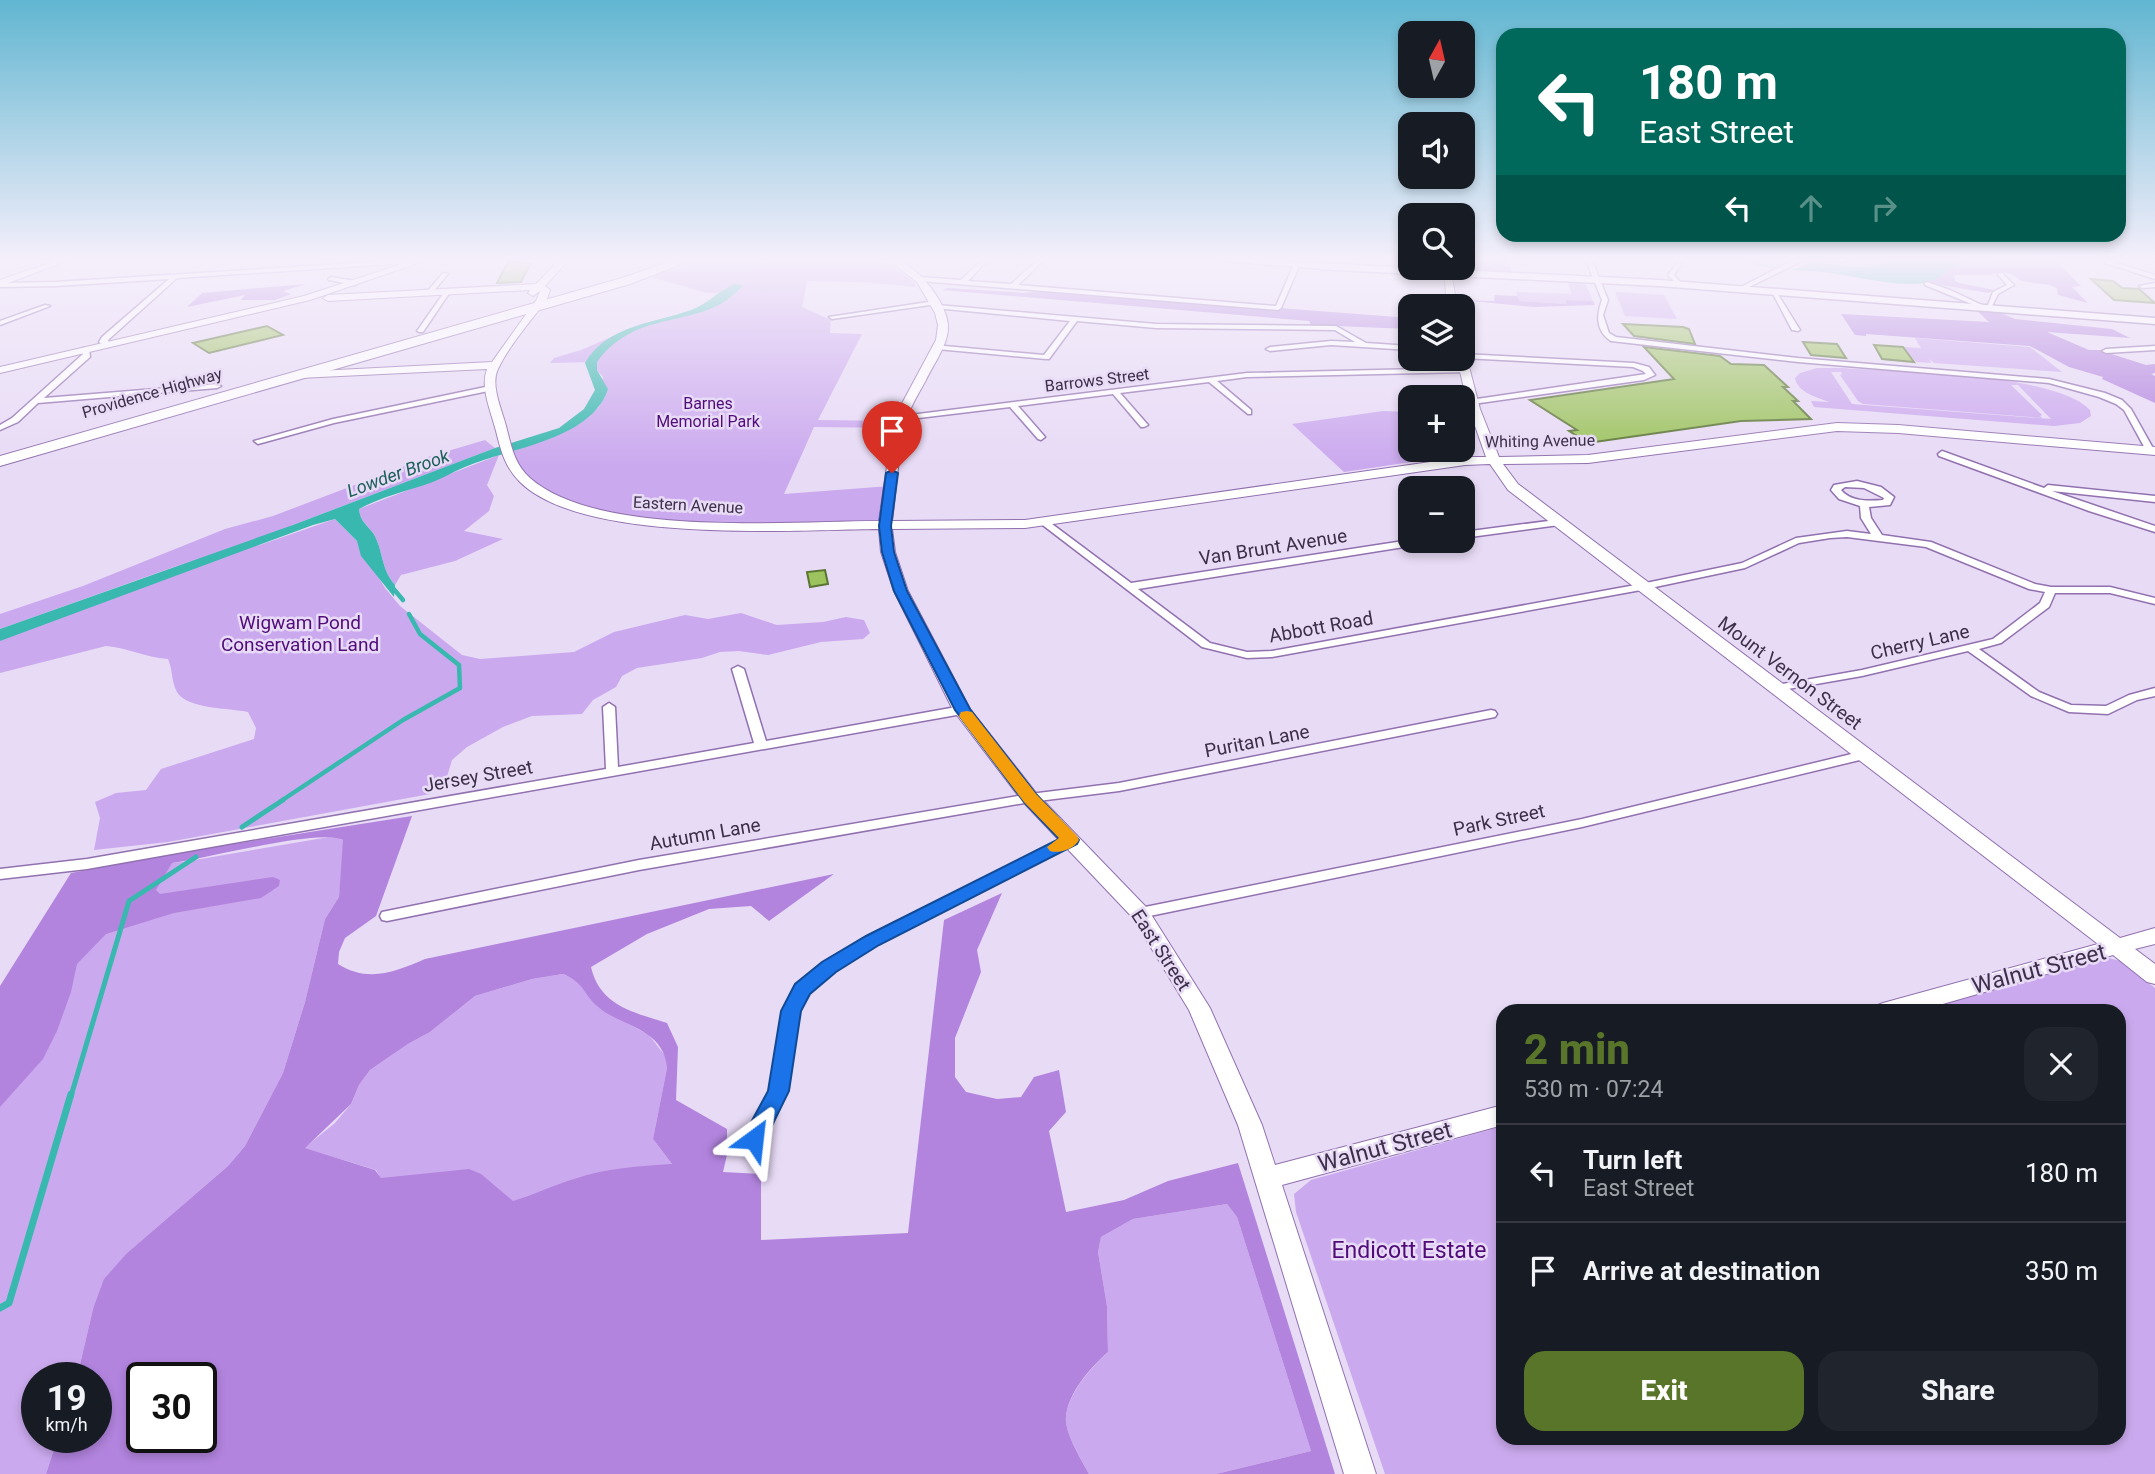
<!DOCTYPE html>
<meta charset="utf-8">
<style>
:root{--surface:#171b24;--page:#20242c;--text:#f1f3f6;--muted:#9ea1a6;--line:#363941;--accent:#597529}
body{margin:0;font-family:Roboto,sans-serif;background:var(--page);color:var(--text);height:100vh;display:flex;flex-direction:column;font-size:26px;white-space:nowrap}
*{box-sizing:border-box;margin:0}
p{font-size:23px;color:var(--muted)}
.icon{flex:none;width:38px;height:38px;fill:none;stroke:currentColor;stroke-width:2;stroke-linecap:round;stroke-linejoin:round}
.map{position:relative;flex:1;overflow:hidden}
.panel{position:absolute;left:1496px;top:1004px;width:630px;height:441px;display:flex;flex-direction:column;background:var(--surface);border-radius:21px;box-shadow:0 4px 10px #0003}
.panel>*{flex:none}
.guide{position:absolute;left:1496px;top:28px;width:630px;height:214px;border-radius:21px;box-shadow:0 4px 10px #0003;background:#00695c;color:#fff;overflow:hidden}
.needle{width:46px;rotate:8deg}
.tools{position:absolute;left:1398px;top:21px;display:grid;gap:14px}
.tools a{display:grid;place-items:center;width:77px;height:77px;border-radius:14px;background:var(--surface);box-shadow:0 4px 10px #0003;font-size:35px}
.speed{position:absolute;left:21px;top:1362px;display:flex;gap:14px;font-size:35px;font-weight:700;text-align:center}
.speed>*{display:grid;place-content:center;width:91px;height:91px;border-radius:50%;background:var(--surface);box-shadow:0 4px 10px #0003;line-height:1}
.speed small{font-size:18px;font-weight:400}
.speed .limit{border:4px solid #111;border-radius:10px;background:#fff;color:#111}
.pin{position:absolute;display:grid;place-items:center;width:60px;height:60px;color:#fff;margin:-72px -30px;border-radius:50% 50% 50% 0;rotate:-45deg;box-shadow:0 0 7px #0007}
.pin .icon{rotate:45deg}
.me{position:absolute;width:77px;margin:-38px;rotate:30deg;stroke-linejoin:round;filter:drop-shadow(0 0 5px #0008)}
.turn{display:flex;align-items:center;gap:24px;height:147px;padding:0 28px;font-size:32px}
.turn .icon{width:91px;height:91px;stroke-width:2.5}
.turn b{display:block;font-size:49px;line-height:60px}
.lanes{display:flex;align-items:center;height:66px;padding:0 28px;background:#0003;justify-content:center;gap:35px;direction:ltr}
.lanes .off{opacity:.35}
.round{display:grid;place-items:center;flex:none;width:74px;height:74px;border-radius:21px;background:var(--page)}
.overview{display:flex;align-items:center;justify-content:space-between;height:119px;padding:0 28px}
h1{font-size:42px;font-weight:800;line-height:52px;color:var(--accent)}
.button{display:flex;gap:14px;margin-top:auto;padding:14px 28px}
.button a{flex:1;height:80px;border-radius:21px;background:var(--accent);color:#fff;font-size:28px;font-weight:800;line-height:80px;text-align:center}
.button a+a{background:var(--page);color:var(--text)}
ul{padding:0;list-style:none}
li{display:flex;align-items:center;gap:21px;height:98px;padding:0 28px;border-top:2px solid var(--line)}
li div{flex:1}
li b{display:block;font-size:26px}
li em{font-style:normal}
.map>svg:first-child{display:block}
.green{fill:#cba9ee;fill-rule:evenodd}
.forest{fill:#b284de;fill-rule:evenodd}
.water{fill:#38b8ae}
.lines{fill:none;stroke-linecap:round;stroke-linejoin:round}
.stream-far2{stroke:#38b8ae;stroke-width:4.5}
.stream-far1{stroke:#38b8ae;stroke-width:5}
.stream{stroke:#38b8ae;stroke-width:7}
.building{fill:#9cc35d;stroke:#5b7533;stroke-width:2}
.street-casing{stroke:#9171af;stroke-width:3}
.secondary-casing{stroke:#9171af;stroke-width:2}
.primary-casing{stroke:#9171af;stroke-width:3}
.highway-casing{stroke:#9171af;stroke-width:2}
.street{fill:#fff;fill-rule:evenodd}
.secondary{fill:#fff;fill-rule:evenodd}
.primary{fill:#fff;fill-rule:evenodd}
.highway{fill:#fff;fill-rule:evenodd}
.route{fill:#1a73e8;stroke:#114b97;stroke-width:2}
.slow{fill:#f59e0b}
.labels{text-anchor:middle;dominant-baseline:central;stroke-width:5;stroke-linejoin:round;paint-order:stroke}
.far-street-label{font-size:16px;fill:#3d2f4a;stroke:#e8dbf6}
.far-park-label{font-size:16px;fill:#510b7b;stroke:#e8dbf6}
.far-water-label{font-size:18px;font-style:italic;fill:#1b5f5a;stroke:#e8dbf6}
.street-label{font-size:19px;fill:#3d2f4a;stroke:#e8dbf6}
.park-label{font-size:19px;fill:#510b7b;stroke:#e8dbf6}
.near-street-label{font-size:23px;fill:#3d2f4a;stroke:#e8dbf6}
.near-park-label{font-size:23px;fill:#510b7b;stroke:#e8dbf6}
</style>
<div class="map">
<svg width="2155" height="1474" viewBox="0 0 2155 1474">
<rect width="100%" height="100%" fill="#e8dbf6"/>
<g class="green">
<path d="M701 258H881L914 282 916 287 860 282 807 281 802 307 831 320 830 333 862 334 818 420 901 421 899 428 814 427 784 494 890 486 885 526H715L633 520 540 491 507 453 551 438 599 407 603 377 597 370 596 362 550 363 554 358 581 350 641 324 716 305 731 293H707L651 277Z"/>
<path d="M1567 281 1585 283 1593 301 1567 300 1566 304 1519 301 1516 292 1572 294Z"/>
<path d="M1615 292 1664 295 1677 319 1625 316Z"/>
<path d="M1915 338 2030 347 2062 372 1934 363 1929 359 1931 363 1916 362 1903 347 1921 348Z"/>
<path d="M1817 368H1842C1896 372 2056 373 2090 410L2091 416 2080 423 2054 426 1814 407 1811 401 1829 402C1817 397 1798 393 1795 378L1800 373ZM1831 372H1841L1842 374 1840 375 1858 401 1863 404 2042 418 2040 416 2042 415 2011 385H2018L2051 419 1852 404Z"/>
<path d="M1383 411 1410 412V450H1463V412L1475 448 1472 453 1344 472 1292 424Z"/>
<path d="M485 440 495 448 293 525 257 546 335 519 357 541 385 588 400 606 462 655 480 659 574 652 614 632 685 615 708 619 741 613 777 625 823 622 846 617 864 620 870 633 863 639 821 642 768 655 739 651 720 652 702 658 637 668 622 676 616 687 593 700 582 714 532 716 503 727 467 747 452 760 446 780 431 789 430 794 168 842 94 850 100 818 95 802 116 793 146 790 161 769 254 739 256 728 248 712C230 708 186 709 177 692 171 681 173 670 168 659 144 657 128 648 106 646L0 673V632L199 558 0 629V614L83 586 225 529 273 516 431 456Z"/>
<path d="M499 455 487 485 494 496 489 511 464 531 503 539 455 561 401 575 395 585C380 568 384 551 373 533 366 524 360 521 359 509Z"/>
<path d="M335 836 343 840 344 846 339 897 325 919 305 1002 283 1073 245 1146 228 1166 127 1253 93 1309 77 1377H37V1437H58L46 1474H0V987L132 868 189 861Z"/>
<path d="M2109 958 2120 961 2155 988V1474H1385L1296 1212 1294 1194 1311 1180 1503 1126V1438H2119V1012L1916 1011Z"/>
<path d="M563 974 579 982 598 1007 649 1035 666 1057 667 1068 653 1139 672 1164 476 1347 376 1170 304 1148 335 1123 351 1104 359 1085 370 1070 408 1044 430 1032 475 996 532 979Z"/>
<path d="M1227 1204 1237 1217 1311 1451 1216 1474H1089C1082 1461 1064 1432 1066 1417 1069 1392 1090 1369 1108 1352L1107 1306 1098 1252 1101 1237 1133 1219Z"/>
</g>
<g class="forest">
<path d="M1463 258H1508L1512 272 1445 268H1463Z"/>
<path d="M2000 258H2059L2054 259 2081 286 2072 287 2088 303 2058 295 2057 288 2050 285 2022 281 2011 274 2002 272 1989 275H1954L1955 281 1959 283 1994 290 1989 293 1923 282C1937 282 1944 268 1957 264 1970 261 1992 267 2000 258Z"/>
<path d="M306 284 283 291 291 294 275 300H241L245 295 187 307 202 293Z"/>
<path d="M948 288 1025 293 1047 290 1410 318V329L1311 325 1309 321 942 290Z"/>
<path d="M1495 295 1517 296 1520 301 1566 304V300L1593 301 1595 305 1534 307 1460 300 1494 301Z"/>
<path d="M1975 309 1994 310 2015 319 2112 329 2130 338 2047 332 2089 350H2099L2146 365 2155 364V373L2151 374 2155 376V403L2102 379 2103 377 2069 367 2030 346 1866 334V336L1855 335 1841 314 1989 322Z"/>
<path d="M412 816 376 916 345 938 339 952 338 964C368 983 395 972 425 959L834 874 769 921 751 906 709 909 647 934 591 967C600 1006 633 1012 667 1023L678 1047 676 1100 727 1129V1155L723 1172 761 1174V1240L908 1233 944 920 1002 893 977 950 981 972 955 1038V1077L966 1092 997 1099 1021 1097 1034 1077 1059 1070 1066 1112 1049 1131 1066 1212 1124 1200 1168 1181 1238 1163 1335 1474H1216L1311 1451 1237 1217 1227 1204 1133 1219 1101 1237 1098 1252 1107 1306 1108 1352C1090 1368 1068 1393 1066 1417 1064 1432 1082 1461 1089 1474H46L58 1437H96V1377H77L93 1309 104 1279 127 1253 228 1166 245 1146 283 1073 305 1002 325 919 339 897 343 840C320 828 205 859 172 863L156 890 160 894 273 877 280 880 279 886 261 898 174 913 106 934 77 964 71 992 57 1031 43 1059 0 1107V986L71 873 189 851ZM563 974C586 984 582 993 598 1007 620 1026 664 1028 667 1068L653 1139 672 1164C639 1166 606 1168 574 1179 553 1185 534 1195 513 1201L481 1174 469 1169 381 1178 375 1170 305 1148 351 1104 359 1085 370 1070 408 1044 430 1032 475 996 532 979ZM201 1377V1437H142V1377Z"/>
</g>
<g class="water">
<path d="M1735 258C1761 258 1784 281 1807 263L1783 258C1815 258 1866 278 1894 258L2001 259C1987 265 1972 259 1959 264 1949 268 1942 277 1932 281 1909 290 1855 276 1831 273 1793 268 1773 273 1735 258Z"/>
<path d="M734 284 743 285C703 333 640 304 597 362V370L608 389C592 439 511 448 470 465 456 470 444 478 430 483 407 491 381 497 359 509 360 521 366 524 373 533 384 551 380 568 395 585L394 597 361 556 357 541 335 519 313 525 0 641V629L293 525 495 448 559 428 584 409 595 390 585 363C607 325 655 323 691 310 707 304 719 291 734 284Z"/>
</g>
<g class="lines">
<g class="stream-far2">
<path d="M392 587 403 600"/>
<path d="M281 801 403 720 460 688 459 665 420 634 409 614"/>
</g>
<g class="stream-far1">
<path d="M242 827 283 800"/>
<path d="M71 1096 129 901 196 857"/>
</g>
<path class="stream" d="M0 1308 9 1303 71 1094"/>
</g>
<g class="building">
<path d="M508 262 531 263 521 282 497 283Z"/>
<path d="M2091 279 2113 281 2122 288 2139 289 2155 303 2114 300Z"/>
<path d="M1623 324 1683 327 1689 329 1695 344 1634 336Z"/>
<path d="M267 326 283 335 209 353 193 343Z"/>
<path d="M1803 342 1837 344 1846 358 1811 355Z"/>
<path d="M1874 345 1903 347 1914 362 1882 359Z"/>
<path d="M1644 347 1720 356 1731 364 1764 365 1788 387H1783L1798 401H1793L1811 419 1741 421 1588 443 1569 431 1577 430 1530 400 1674 379Z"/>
<path d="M825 570 828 584 810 587 807 572Z"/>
</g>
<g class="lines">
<defs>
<g id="street">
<path d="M984 258 989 259 968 281 1011 284 1040 258H1046L1018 285 1276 306 1294 264 1297 262 1300 264 1281 308 1278 310 920 281 917 279 920 277 961 280Z"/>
<path d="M1585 258H1591L1608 300 1603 315 1609 333 1616 337 1798 358 2049 379 2105 393 2122 400 2131 409 2154 450 2147 452 2124 410 2116 404 2099 397 2049 383 1798 362 1611 341C1596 331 1596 316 1602 300Z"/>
<path d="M1797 258H1862L1842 262 1804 260 1747 288 1745 291 1740 290 1743 286Z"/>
<path d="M2149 258H2155V261Z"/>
<path d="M421 259 423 262 177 278 108 340 110 345 106 347 99 342 102 337 169 279 56 286 0 287V283L56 282Z"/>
<path d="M2107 260 2155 275V279L2105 263Z"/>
<path d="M1679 261 1682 263 1674 275 1683 285 1680 287 1668 275Z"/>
<path d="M443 273 448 274 431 294H427V292Z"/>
<path d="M1998 273H2002L2014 285 1998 294 1991 308H1987L1993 292 2007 285 1998 275Z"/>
<path d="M331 277 355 281 358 283 355 285 329 280 328 279Z"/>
<path d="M1927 282 1950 290 1984 306 1979 307 1925 285V283Z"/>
<path d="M2155 283V287L2142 288 2139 286Z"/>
<path d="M445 291 450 292 423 332H419L417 331Z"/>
<path d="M1772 292 1777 293 1800 330 1798 331 1792 330Z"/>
<path d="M935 301 938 303 937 304 832 319 829 317Z"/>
<path d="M45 305 50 306 0 325V321Z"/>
<path d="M937 305 1156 324 1336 326 1366 343 1410 346V350L1331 345 1270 351 1266 349 1270 347 1331 341 1355 342 1335 330 1156 328 1077 321 1049 359H1046L937 349 933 347 934 345 1044 355 1070 321 935 308V306Z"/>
<path d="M2155 346V350L2106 353 2102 351 2106 349Z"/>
<path d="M83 348H89L90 357 44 398 217 384 221 386 217 388 38 403 18 422 0 430V425L12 418 83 354Z"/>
<path d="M1463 354 1634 363 1649 367 1655 375 1644 380 1473 404 1469 402 1470 400 1646 374 1643 371 1633 367 1463 358Z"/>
<path d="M1464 368H1467V372L1247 377 1217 381 1251 410V414H1248L1209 382 1120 393 1148 425 1144 427H1141L1113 394 1018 406 1045 437 1041 440 1038 439 1010 407 902 420 898 418 902 416 1247 373Z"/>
<path d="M490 386 494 388 493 390 334 423 258 444 254 441 333 419Z"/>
<path d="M1942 451 2044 488 2048 485 2155 496V502L2052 491 2155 526V532L2089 511 1939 456 1938 454Z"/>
<path d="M1857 481 1881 487 1894 497 1890 505 1869 507 1871 518 1882 535 1931 542 2035 584 2051 587H2110L2155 598V604L2110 593H2055L2049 607 2001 643 1979 649 2039 692 2071 705 2106 706 2129 695 2155 688V696L2137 700 2108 714 2069 712 2031 696 1968 651 1862 676 1776 691 1772 690 1770 688 1776 685 1862 670 1993 639 2040 603 2045 592 2029 589 1926 547 1847 537 1830 538 1799 543 1745 568 1641 590 1272 657 1247 658 1202 647 1040 523 1045 520 1048 521 1131 583 1410 540 1428 541 1423 544 1138 589 1210 643 1247 652 1272 651 1641 584 1742 563 1796 538 1847 531 1871 534 1861 518 1860 506 1839 499 1831 490 1834 485ZM1845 487 1864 488 1884 498 1883 500C1868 501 1851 502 1841 490Z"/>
<path d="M1556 520 1561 523 1559 525 1463 538V532Z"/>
<path d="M738 666 744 669 766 741 962 706 968 710 962 714 87 869 0 879V869L87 859 606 769 603 707 609 703 615 707 618 767 754 743 732 669Z"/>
<path d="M1491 710 1495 711 1497 714 1495 717 1119 791 1030 802 639 870 387 921 382 920 380 916 382 912 387 911 639 860 1030 794 1119 783Z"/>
<path d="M1864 751 1868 752 1870 755 1868 758 1582 827 1140 918 1135 917 1133 913 1135 909 1140 908 1582 819Z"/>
<path d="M1070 836 1075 837 1077 840 1075 843 878 944 834 971 809 993 799 1011 786 1091 760 1144 754 1146 748 1144 745 1139 770 1091 783 1011 798 985 824 963 868 936Z"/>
</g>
<g id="secondary">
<path d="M63 258H75L0 286V280Z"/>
<path d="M420 258H433L310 300 0 373V367L304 296Z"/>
<path d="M561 258H570L545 286 550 290 547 299C531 321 510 344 498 369 490 385 502 410 506 426 511 445 514 464 530 478 598 538 790 521 879 521L890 446 899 409 936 340 938 325 935 313 917 282 886 258C912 258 946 299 948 325 949 344 934 363 926 380 921 389 915 399 911 408 898 443 897 484 892 521L1025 520 1465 457H1486L1469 409 1457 359H1463V356L1467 359 1480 409 1499 457 1588 455 1837 423 1898 425 2155 447V455L1898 433 1837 431 1588 463 1503 464 1518 484 2120 938 2155 928V944L2135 949 2155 964V984L2147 982 2113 955 1915 1012H1872L1875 1006 1883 1003 2098 944 1508 490 1490 464 1465 465 1025 528 892 529 895 552 908 591 970 709 1037 794 1147 908 1210 1008 1262 1125 1275 1165 1503 1105V1125L1282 1185 1376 1474H1344L1238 1125 1189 1010 1133 918 1023 802 953 710 894 591 881 552 879 529C792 530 583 544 520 482 505 467 501 451 496 431 491 411 480 388 487 369L299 378 294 375 299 372 492 362 537 299 540 291 533 296 528 293 530 290 328 301 323 298 328 295 536 284Z"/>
<path d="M1444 270 1451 272 1457 306H1447Z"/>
</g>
<path id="primary" d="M1217 258 1659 280 2155 318V324L1659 286 1336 270 1222 261Z"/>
<path id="highway" d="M680 258H697L630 284 0 466V456L622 278Z"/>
</defs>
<use href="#street" class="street-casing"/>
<use href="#secondary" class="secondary-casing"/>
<use href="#primary" class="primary-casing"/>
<use href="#highway" class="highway-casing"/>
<use href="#street" class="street"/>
<use href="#secondary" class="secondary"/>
<use href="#primary" class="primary"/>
<use href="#highway" class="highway"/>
</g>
<linearGradient id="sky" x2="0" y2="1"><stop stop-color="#61b6d1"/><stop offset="0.56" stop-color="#f5effb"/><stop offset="1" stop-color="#f5effb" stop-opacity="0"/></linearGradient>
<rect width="2155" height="464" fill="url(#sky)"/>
<path class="route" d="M892 470 898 473 891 526 894 552 907 591 970 709 1036 794 1079 840 1077 844 879 945 836 972 810 994 801 1011 789 1091 762 1146 754 1149 746 1146 742 1139 768 1091 781 1011 795 984 822 962 866 936 1059 839 1024 802 955 710 894 591 882 552 879 526 886 473Z"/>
<path class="slow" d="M967 711 972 712 1036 794 1077 836 1079 840C1074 849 1059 854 1050 851L1047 847 1059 838 1024 802 961 719 959 716 961 712Z"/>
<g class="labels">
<g class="far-street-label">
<text transform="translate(1097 380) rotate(-7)">Barrows Street</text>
<text transform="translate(152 393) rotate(-16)">Providence Highway</text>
<text transform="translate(1540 441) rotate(-1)">Whiting Avenue</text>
<text transform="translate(688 505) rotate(3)">Eastern Avenue</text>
</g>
<g class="far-park-label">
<text x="708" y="403">Barnes<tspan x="708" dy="18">Memorial Park</tspan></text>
</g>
<g class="far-water-label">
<text transform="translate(398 473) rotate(-20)">Lowder Brook</text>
</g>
<g class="street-label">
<text transform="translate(1273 547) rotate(-9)">Van Brunt Avenue</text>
<text transform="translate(1321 627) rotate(-10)">Abbott Road</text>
<text transform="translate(1920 642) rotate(-13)">Cherry Lane</text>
<text transform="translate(1790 673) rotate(37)">Mount Vernon Street</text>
<text transform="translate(1257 741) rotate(-11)">Puritan Lane</text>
<text transform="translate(478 776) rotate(-10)">Jersey Street</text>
<text transform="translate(1499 820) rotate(-12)">Park Street</text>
<text transform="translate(705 834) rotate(-10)">Autumn Lane</text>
<text transform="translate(1161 950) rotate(57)">East Street</text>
</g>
<g class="park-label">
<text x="300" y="622">Wigwam Pond<tspan x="300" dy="22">Conservation Land</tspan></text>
</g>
<g class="near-street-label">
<text transform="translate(2039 969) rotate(-15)">Walnut Street</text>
<text transform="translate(1385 1147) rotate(-15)">Walnut Street</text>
</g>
<g class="near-park-label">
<text x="1409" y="1250">Endicott Estate</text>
</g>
</g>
</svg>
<div class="tools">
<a><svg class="needle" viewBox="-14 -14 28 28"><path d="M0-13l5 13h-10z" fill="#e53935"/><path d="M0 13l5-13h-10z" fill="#9ea1a6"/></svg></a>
<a><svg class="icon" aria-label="sound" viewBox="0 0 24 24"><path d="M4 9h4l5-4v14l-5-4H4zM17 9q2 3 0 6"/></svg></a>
<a><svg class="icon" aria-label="search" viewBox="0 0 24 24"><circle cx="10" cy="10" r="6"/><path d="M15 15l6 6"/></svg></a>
<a><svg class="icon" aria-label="layers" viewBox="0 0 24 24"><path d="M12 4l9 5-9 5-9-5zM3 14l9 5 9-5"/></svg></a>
<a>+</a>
<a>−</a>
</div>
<div class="speed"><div>19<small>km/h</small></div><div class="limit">30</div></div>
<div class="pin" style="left:892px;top:473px;background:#d93025"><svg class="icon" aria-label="arrive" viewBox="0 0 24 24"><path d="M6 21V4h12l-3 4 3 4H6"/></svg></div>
<svg class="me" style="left:754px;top:1139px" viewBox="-20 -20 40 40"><path d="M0-17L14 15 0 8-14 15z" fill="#1a73e8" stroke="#fff" stroke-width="4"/></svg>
<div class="guide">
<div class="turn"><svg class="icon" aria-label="left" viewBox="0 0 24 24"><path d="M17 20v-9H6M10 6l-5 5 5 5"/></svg><div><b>180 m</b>East Street</div></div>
<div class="lanes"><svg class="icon" aria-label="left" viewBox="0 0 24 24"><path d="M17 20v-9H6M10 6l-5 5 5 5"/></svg><svg class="icon off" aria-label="ahead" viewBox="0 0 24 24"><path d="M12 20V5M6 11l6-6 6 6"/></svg><svg class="icon off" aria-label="right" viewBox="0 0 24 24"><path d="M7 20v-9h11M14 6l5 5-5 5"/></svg></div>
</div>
<section class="panel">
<div class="overview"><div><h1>2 min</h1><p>530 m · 07:24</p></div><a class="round"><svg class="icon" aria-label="close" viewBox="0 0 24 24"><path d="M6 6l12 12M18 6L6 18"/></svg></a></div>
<ul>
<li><svg class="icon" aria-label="left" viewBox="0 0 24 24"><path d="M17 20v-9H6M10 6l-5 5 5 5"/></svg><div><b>Turn left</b><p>East Street</p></div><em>180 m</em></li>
<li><svg class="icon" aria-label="arrive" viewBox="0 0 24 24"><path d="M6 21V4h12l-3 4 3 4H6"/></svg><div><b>Arrive at destination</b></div><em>350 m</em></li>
</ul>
<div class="button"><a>Exit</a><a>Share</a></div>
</section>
</div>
